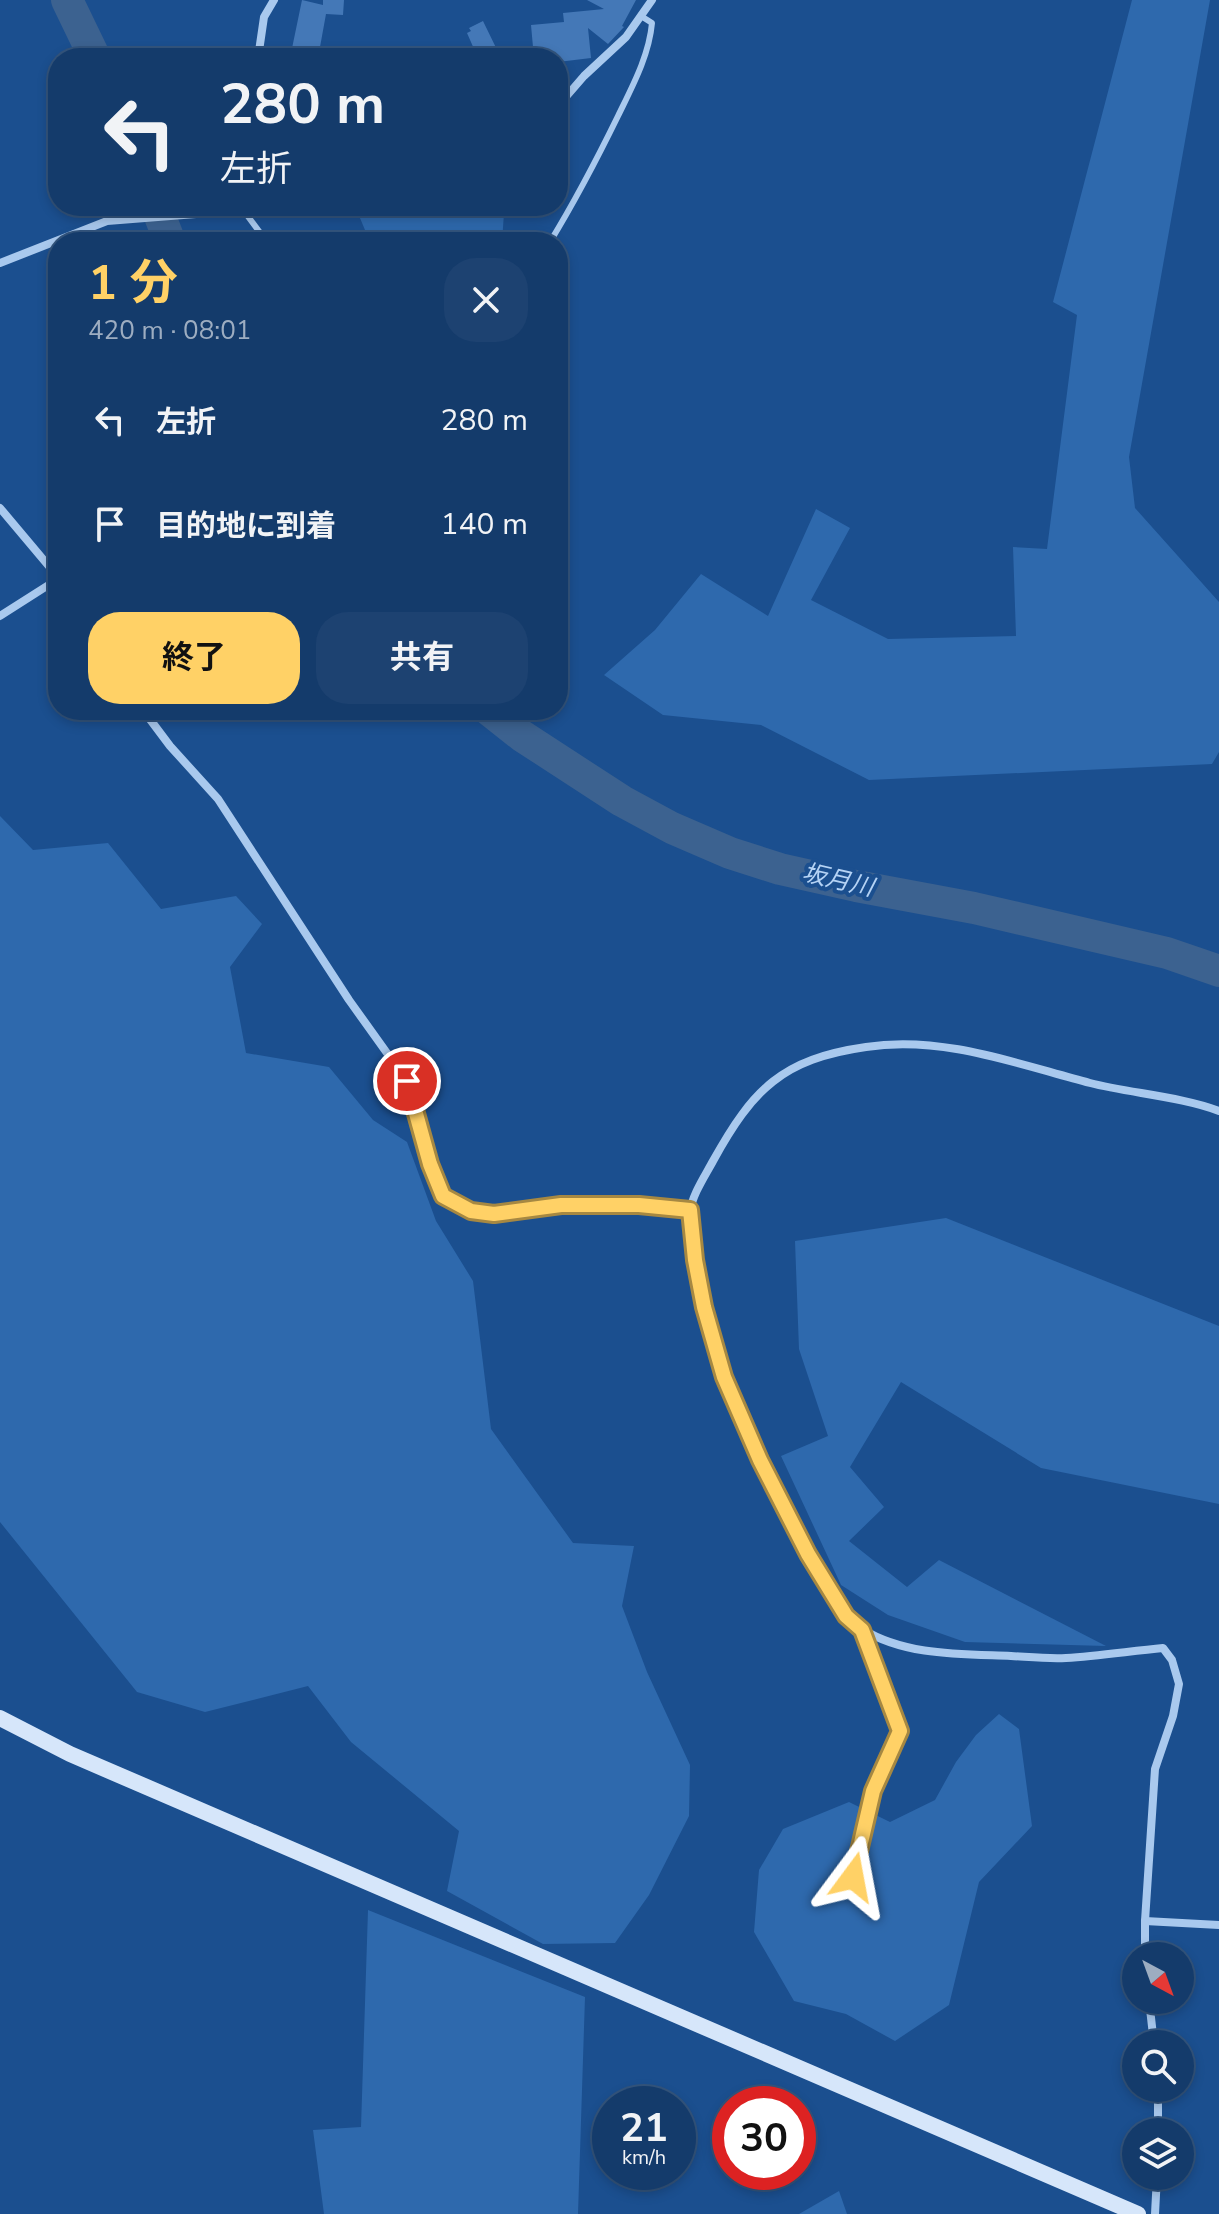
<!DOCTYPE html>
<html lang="ja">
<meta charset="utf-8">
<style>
:root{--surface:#143b6b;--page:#1d4271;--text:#f1f3f6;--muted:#9dadc1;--line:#33557e;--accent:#ffd166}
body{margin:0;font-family:"Nunito Sans","Noto Sans JP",sans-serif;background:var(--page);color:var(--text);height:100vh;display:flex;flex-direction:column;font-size:30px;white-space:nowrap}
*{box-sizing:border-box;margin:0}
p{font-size:26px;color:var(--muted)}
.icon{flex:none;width:44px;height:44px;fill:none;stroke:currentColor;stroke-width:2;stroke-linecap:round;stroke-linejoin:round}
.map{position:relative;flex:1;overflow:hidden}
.sheet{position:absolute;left:48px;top:232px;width:520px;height:488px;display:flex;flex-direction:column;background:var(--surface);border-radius:32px;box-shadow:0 4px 12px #0003,0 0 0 2px var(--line)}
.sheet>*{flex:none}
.hud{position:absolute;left:48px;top:48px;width:520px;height:168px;border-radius:32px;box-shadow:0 4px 12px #0003,0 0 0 2px var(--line);background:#143b6b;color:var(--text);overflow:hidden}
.needle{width:52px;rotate:139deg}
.tools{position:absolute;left:1122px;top:1942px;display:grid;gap:16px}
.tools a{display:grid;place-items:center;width:72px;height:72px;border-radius:50%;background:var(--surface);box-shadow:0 4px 12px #0003,0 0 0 2px var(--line);font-size:40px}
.speed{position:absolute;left:592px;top:2086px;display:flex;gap:16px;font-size:40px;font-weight:700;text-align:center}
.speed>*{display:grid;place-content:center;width:104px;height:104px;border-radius:50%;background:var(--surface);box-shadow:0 4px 12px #0003,0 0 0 2px var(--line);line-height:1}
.speed small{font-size:20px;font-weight:400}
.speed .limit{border:12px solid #d22;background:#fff;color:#111}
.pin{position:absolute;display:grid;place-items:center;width:68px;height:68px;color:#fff;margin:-34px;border:4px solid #fff;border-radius:50%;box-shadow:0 2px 8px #0007}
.me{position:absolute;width:88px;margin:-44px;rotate:13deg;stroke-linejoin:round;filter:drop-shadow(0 0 6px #0008)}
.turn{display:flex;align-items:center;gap:28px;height:168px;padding:0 40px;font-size:36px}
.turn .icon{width:104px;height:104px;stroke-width:2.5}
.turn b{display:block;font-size:56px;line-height:68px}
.round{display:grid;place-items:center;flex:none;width:84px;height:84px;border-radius:32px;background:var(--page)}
.headline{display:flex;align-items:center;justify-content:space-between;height:136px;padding:0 40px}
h1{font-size:48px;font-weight:700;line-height:60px;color:var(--accent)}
.primary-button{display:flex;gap:16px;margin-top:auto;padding:16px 40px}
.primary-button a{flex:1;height:92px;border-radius:32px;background:var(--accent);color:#111;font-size:32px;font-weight:700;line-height:92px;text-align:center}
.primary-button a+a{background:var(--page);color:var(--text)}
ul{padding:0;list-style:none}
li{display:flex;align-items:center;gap:24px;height:104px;padding:0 40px}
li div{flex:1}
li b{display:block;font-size:30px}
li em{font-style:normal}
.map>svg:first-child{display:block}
.green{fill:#2e69ad}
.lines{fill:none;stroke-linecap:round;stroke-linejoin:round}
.river{stroke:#3c6290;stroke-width:32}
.building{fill:#4478b7}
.lane{stroke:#a9c9ee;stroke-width:6}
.street{stroke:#a9c9ee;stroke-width:8}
.secondary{stroke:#d6e6fa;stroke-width:16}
.route-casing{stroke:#a68842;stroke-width:20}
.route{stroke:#ffd166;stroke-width:14}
.labels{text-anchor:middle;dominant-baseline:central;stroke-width:8;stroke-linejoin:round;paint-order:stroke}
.water-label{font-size:24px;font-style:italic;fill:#b5d3f5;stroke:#1b4f8f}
</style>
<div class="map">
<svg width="1219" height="2214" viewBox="0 0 1219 2214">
<rect width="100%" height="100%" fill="#1b4f8f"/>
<g class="green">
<path d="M1132 0H1210L1129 457 1135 508 1219 602V752L1212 764 869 780 761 725 663 715 604 675 655 630 701 574 768 616 816 509 850 528 811 600 888 639 1016 636 1013 547 1047 549 1077 315 1053 302Z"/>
<path d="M355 206H500L504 213 502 242H358L365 230Z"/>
<path d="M0 816 33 850 108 843 161 909 236 896 262 924 230 967 246 1053 329 1067 373 1120 407 1142 436 1221 473 1281 491 1429 573 1543 634 1546 622 1606 647 1672 690 1765 689 1816 649 1895 615 1943 543 1944 447 1891 459 1831 351 1742 308 1686 205 1712 137 1692 0 1522Z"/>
<path d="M946 1218 1219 1326V1504L1041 1468 901 1382 850 1467 884 1507 849 1541 907 1587 939 1560 1106 1646 965 1642 888 1615 841 1585 781 1456 828 1436 799 1349 795 1241Z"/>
<path d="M999 1714 1019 1729 1032 1826 979 1882 949 2005 895 2041 846 2014 794 2001 754 1932 759 1870 783 1829 849 1802 890 1822 935 1800 956 1762 976 1735Z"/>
<path d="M368 1910 585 1997 578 2214H324L313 2130 361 2127Z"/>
<path d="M839 2191 847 2214H799Z"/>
</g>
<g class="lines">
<g class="river">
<path d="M67 0 95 58"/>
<path d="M156 206 170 242"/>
<path d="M489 710 522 736 622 801 672 828 730 853 780 869 856 886 974 908 1167 953 1219 971"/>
</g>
</g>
<g class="building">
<path d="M302 0 323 5V0H344L343 15 326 14 318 58H290Z"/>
<path d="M587 0H636L622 26 624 27 608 44 588 28 591 58 558 62V58H534L531 25 564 22 563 13 604 9Z"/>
<path d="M483 21 501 58H478L467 33 471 31 469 28Z"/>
</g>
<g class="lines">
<g class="lane">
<path d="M241 207 267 242"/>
<path d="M550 242C575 201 597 159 618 116 632 87 649 56 652 23L641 16"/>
</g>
<g class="street">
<path d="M258 58 264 17 274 0"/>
<path d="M558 106 584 76 626 37 652 0"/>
<path d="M0 263 107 221 196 214 242 206"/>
<path d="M0 508 58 577"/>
<path d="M0 616 58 579"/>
<path d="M143 710 170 746 218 799 349 1000 407 1081 430 1164 443 1196 471 1211 494 1214 561 1205H639L690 1210"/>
<path d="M853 1877 873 1791 900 1731 862 1630"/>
<path d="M1145 1921 1219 1925"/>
<path d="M1145 1956V1921L1155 1769 1173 1716 1179 1684 1172 1660 1163 1648C1131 1651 1098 1656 1066 1658 1048 1659 1029 1657 1011 1656 962 1654 905 1656 862 1629 825 1606 786 1511 765 1470 730 1402 701 1324 694 1246 693 1235 689 1223 690 1212 692 1195 705 1176 713 1161 753 1089 782 1059 866 1047 942 1035 1017 1064 1090 1083 1129 1093 1183 1097 1219 1111"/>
<path d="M1149 2000 1154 2044"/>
<path d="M1158 2088V2132"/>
<path d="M1155 2214 1157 2176"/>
</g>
<path class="secondary" d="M0 1718 70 1754 1138 2214"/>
</g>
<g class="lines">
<defs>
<path id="route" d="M407 1081 430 1164 443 1196 471 1211 494 1214 561 1205H639L690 1210 695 1260 704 1307 724 1377 760 1460 808 1554 846 1616 862 1630 900 1731 873 1791 853 1877"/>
</defs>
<use href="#route" class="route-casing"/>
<use href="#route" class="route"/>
</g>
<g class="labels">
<g class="water-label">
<text transform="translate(838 880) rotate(13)">坂月川</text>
</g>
</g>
</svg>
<div class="tools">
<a><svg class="needle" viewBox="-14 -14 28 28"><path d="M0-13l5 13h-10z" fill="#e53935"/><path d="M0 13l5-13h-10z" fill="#9dadc1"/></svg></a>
<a><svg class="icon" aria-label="search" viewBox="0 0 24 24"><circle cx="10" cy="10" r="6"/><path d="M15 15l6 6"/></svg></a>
<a><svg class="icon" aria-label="layers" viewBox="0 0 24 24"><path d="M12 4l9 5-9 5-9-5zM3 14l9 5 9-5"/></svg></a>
</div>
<div class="speed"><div>21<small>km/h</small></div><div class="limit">30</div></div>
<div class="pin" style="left:407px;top:1081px;background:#d93025"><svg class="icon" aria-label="arrive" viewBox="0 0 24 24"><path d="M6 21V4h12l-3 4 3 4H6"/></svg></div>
<svg class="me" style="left:853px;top:1877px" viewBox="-20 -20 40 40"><path d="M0-17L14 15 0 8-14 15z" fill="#ffd166" stroke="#fff" stroke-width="4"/></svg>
<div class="hud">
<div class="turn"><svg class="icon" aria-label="left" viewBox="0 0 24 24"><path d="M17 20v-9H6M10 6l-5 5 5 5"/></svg><div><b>280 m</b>左折</div></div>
</div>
<section class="sheet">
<div class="headline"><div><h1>1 分</h1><p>420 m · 08:01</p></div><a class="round"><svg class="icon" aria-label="close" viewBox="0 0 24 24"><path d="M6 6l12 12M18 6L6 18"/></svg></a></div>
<ul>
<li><svg class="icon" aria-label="left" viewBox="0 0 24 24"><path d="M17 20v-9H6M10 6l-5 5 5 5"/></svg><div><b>左折</b></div><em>280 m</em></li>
<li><svg class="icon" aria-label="arrive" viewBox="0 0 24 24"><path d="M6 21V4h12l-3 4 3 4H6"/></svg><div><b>目的地に到着</b></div><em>140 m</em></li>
</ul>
<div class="primary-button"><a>終了</a><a>共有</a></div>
</section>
</div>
